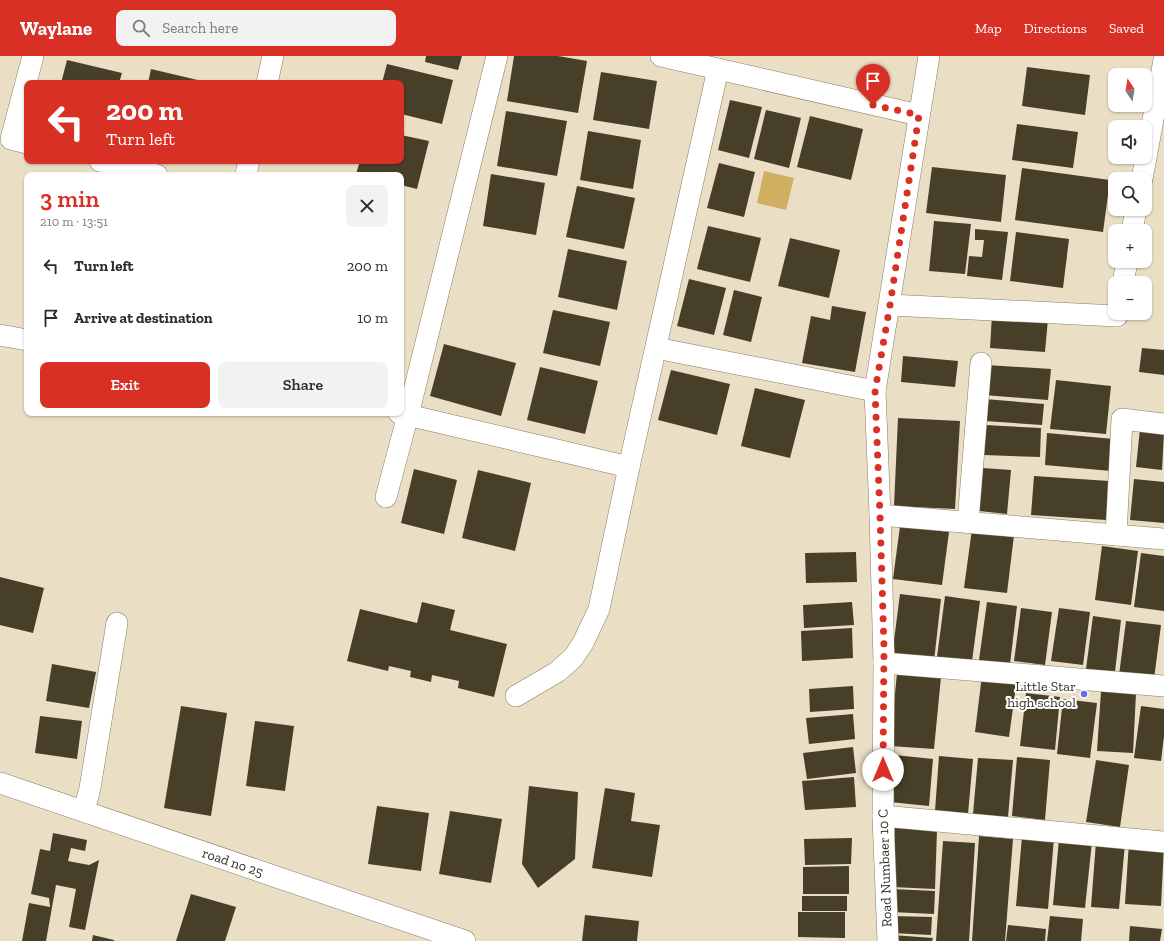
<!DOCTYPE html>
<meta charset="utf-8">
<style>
:root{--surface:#fff;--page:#f2f2f3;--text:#2b2b33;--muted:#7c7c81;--accent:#d93025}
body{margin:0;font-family:"Zilla Slab",serif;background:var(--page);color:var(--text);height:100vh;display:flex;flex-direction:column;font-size:15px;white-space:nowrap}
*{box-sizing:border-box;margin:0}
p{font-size:13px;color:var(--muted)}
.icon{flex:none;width:22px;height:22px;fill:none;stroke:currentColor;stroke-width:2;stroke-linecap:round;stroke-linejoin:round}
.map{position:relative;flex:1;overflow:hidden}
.drawer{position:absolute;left:24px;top:116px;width:380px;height:244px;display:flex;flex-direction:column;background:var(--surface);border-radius:8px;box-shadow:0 1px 3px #0004}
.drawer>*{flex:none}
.top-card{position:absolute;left:24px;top:24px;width:380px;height:84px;border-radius:8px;box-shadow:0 1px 3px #0004;background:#d93025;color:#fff;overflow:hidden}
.needle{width:26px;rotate:348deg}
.buttons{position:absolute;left:1108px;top:12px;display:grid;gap:8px}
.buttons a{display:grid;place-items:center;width:44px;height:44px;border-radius:8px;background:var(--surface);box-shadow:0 1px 3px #0004;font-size:20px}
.pin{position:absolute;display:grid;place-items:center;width:34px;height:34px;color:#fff;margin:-41px -17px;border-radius:50% 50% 50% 0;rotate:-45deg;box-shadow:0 0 4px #0007}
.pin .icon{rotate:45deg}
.me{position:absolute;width:44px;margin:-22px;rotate:0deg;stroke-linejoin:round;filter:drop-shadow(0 0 3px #0008)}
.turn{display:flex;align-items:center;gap:14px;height:84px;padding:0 16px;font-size:18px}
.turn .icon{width:52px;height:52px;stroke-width:2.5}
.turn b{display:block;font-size:28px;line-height:34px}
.round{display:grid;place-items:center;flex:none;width:42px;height:42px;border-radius:8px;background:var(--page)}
.headline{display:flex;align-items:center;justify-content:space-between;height:68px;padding:0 16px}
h1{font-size:24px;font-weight:600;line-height:30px;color:var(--accent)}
.cta{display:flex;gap:8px;margin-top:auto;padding:8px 16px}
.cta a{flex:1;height:46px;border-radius:8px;background:var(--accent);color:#fff;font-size:16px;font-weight:600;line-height:46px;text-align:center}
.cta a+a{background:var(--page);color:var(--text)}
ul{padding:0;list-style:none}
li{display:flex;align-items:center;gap:12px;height:52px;padding:0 16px}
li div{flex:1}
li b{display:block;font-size:15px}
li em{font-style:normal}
header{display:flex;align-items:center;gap:24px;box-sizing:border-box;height:56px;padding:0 20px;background:var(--accent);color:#fff}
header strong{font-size:19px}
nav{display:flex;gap:22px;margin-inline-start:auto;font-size:14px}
.search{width:280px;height:36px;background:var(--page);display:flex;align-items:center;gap:10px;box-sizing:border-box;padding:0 14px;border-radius:8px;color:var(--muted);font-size:15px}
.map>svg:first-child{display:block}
.green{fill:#cfb062}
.building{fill:#483f28}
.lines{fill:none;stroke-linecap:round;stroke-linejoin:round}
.street-casing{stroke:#877d65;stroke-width:22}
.street{stroke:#fff;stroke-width:21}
.route{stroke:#d93025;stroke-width:7;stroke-dasharray:0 12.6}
.poi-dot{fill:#6670e9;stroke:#fff;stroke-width:1.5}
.labels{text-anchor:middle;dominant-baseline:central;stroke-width:4;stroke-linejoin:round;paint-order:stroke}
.poi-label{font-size:14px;fill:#343025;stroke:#fff;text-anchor:end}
.street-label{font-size:14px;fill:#343025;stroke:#fff}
</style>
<header>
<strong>Waylane</strong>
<div class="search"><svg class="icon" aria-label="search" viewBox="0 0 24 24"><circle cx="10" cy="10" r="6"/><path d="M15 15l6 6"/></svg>Search here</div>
<nav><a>Map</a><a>Directions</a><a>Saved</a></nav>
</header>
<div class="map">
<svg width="1164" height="885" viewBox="0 0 1164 885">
<rect width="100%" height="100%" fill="#eadfc4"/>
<path class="green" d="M764 115 794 122 786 154 757 147Z"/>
<g class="building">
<path d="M426 0H462L458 14 425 6Z"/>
<path d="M514 0H558L587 5 578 57 507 45Z"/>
<path d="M67 4 122 17 119 27H61Z"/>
<path d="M387 8 453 24 442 68 401 58V27H382Z"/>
<path d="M1027 11 1090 19 1085 59 1022 50Z"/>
<path d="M151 13 206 26V27H148Z"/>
<path d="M601 16 657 25 649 73 593 64Z"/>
<path d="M730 44 762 51 749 102 718 94Z"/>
<path d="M766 54 801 62 789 112 754 103Z"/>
<path d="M506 55 567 65 557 120 497 110Z"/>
<path d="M810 60 863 73 851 124 797 111Z"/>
<path d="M1017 68 1078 76 1073 112 1012 104Z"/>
<path d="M588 75 641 84 633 133 580 124Z"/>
<path d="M401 79 429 85 417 133 401 129V119L356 118 360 105H401Z"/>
<path d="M719 107 755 116 744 161 707 152Z"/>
<path d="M932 111 1006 119 1001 166 926 157Z"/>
<path d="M1022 112 1110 124 1103 176 1015 164Z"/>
<path d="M491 118 545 127 536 179 483 170Z"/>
<path d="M577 130 635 142 624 193 566 181Z"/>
<path d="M934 165 971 168 965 218 929 215Z"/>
<path d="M708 170 761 182 750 226 697 213Z"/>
<path d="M975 173 1008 176 1002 224 967 220 969 200 982 201 984 184H975Z"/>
<path d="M1016 176 1069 183 1063 232 1010 225Z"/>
<path d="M790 182 840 194 829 242 778 230Z"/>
<path d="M568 193 627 205 617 254 558 241Z"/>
<path d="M689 223 726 232 714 279 677 270Z"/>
<path d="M734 234 762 241 751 286 723 279Z"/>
<path d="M832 250 866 256 855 316 802 307 811 260 830 264Z"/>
<path d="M553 254 610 266 600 310 543 297Z"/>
<path d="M992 259 1048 263 1045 296 990 292Z"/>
<path d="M444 288 516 307 501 360 430 340Z"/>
<path d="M1142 292 1164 294V319L1139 316Z"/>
<path d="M903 300 958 305 955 331 901 326Z"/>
<path d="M986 309 1051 313 1048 344 984 339Z"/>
<path d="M540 311 598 325 585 378 527 364Z"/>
<path d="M671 314 730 328 717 379 658 364Z"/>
<path d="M1056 324 1111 330 1106 378 1050 373Z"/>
<path d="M755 332 805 344 790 402 741 390Z"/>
<path d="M985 343 1044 348 1042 369 984 365Z"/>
<path d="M898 362 960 365 955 453 894 450Z"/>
<path d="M985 369 1041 372 1040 401 984 399Z"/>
<path d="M1140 373 1164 376 1162 414 1136 411Z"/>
<path d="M1047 377 1114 383 1111 415 1045 409Z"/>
<path d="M983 412 1011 414 1007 458 979 455Z"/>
<path d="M414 413 457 424 444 478 401 467Z"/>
<path d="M478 414 531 427 515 495 462 482Z"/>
<path d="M1034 420 1109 425 1106 464 1031 459Z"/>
<path d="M1134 423 1164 426V467L1130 464Z"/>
<path d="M900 470 949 476 942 529 893 523Z"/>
<path d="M972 473 1014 479 1007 537 964 532Z"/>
<path d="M1102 490 1138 495 1131 549 1095 544Z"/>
<path d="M856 496 857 526 806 527 805 497Z"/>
<path d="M1141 497 1164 500V555L1134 551Z"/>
<path d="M0 521 44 532 33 577 0 569Z"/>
<path d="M900 538 941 543 934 605 892 600Z"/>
<path d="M945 540 980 545 972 605 937 601Z"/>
<path d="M422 546 455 554 450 574 507 588 494 641 458 632 459 625 432 619 431 626 410 621 411 615 389 610 388 615 347 605 360 553 417 567Z"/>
<path d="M852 546 854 569 804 572 803 549Z"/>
<path d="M987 546 1017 550 1010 608 979 604Z"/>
<path d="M1021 552 1052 556 1045 609 1014 605Z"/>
<path d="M1059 552 1090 556 1083 609 1051 605Z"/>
<path d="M1093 560 1121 564 1115 616 1086 613Z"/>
<path d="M1126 565 1161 569 1154 623 1119 619Z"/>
<path d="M852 572 853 602 802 605 801 575Z"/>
<path d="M52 608 96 616 89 652 46 645Z"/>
<path d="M897 617 941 621 934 693 890 690Z"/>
<path d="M982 619 1017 623 1009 681 975 676Z"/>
<path d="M853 630 854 653 810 656 809 633Z"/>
<path d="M1101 635 1136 637 1133 697 1097 695Z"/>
<path d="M1026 637 1060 641 1055 694 1020 690Z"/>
<path d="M1063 643 1097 647 1090 702 1057 698Z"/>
<path d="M181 650 227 657 211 760 164 752Z"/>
<path d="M1141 650 1164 653V680L1161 705 1134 702Z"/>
<path d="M853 658 855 683 809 688 806 662Z"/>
<path d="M40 660 82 665 77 703 35 697Z"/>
<path d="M255 665 294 670 285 735 246 730Z"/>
<path d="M853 691 856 717 807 723 803 697Z"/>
<path d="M895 699 933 703 929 750 890 746Z"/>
<path d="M939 700 973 703 968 758 935 755Z"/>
<path d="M1017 701 1050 704 1045 764 1012 760Z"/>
<path d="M978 702 1013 704 1008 761 973 758Z"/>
<path d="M1096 704 1129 709 1120 771 1086 766Z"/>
<path d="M854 721 856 751 805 754 802 725Z"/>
<path d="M529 730 578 736 575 803 538 832 522 808Z"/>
<path d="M605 732 635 737 631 765 660 769 652 821 592 812Z"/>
<path d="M377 750 429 757 421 815 368 808Z"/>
<path d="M450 755 502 763 491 827 439 818Z"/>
<path d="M895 772 937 774 935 833 892 831Z"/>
<path d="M53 777 87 784 85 795 71 792 68 805 89 809 99 804 85 874 69 871 76 833 56 829 46 885H22L29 847 50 851 49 842 31 838 40 793 50 795Z"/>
<path d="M979 780 1013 783 1005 885H972Z"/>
<path d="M1022 780 1054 782 1048 853 1016 850Z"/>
<path d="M852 782 851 808 805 809 804 783Z"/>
<path d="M1059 783 1092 786 1085 852 1053 849Z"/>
<path d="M943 785 975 787 969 885H936Z"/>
<path d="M1096 786 1125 788 1119 853 1091 851Z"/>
<path d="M1129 786 1164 788 1161 850 1125 848Z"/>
<path d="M849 810V838H803V811Z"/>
<path d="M892 833 935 835 934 858 891 856Z"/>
<path d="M191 838 236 851 225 885H176Z"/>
<rect x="802" y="840" width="45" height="15"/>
<path d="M798 856H845V882L798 881Z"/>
<path d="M585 859 639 865 637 885H582Z"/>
<path d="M892 860 932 861 931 879 892 877Z"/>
<path d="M1050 860 1083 863 1081 885H1047Z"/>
<path d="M1008 869 1046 873 1045 885H1006Z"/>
<path d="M1130 870 1162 873 1160 885H1129Z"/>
<path d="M93 879 114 884V885H92Z"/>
<path d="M892 879 933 882 932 885H891Z"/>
</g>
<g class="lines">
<defs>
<g id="street">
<path d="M661 0 919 59"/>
<path d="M267 27 273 0"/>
<path d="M27 87 11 83 33 0"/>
<path d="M100 105 157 119"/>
<path d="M246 118 249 105"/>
<path d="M1142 123 1164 4"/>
<path d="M1132 175 1136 153"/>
<path d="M1123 227 1127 205"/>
<path d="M890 249 1117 260V257"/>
<path d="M0 279 27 284"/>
<path d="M656 292 875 335"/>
<path d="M399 357 629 411"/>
<path d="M386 441 408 359 497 0"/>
<path d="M880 459 1164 483"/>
<path d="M968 466 981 307"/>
<path d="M1116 479 1122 363 1164 368"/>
<path d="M884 607 1164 630"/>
<path d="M516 640 557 616 573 602 583 587 599 553 629 411 718 13"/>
<path id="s1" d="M0 727 465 885"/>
<path d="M84 755 90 732 117 567"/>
<path d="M883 760 1164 786"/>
<path d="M888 885 883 760 884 607 880 459 875 335 929 0"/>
</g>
</defs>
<use href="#street" class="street-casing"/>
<use href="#street" class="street"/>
</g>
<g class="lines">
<path class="route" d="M873 49 919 59 890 249 875 335 880 459 884 592 883 714"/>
</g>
<circle class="poi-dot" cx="1084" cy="638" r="4"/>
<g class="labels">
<g class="poi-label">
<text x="1076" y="630">Little Star<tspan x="1076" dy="16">high school</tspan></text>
</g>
<g class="street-label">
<text stroke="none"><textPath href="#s1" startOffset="246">road no 25</textPath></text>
<text transform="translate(885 812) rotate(-92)">Road Numbaer 10 C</text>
</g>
</g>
</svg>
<div class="buttons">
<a><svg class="needle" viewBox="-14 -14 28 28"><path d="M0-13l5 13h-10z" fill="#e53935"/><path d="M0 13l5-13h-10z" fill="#7c7c81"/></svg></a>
<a><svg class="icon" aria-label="sound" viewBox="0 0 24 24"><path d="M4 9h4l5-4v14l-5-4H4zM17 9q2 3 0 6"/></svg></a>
<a><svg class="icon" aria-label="search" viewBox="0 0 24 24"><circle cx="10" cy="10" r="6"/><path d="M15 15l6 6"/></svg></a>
<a>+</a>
<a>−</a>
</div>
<div class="pin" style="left:873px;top:49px;background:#d93025"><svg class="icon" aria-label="arrive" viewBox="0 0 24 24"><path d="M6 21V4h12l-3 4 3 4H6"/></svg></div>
<svg class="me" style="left:883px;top:714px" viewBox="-20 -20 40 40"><circle r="19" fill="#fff"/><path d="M0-13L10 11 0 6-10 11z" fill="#d93025"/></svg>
<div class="top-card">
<div class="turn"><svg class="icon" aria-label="left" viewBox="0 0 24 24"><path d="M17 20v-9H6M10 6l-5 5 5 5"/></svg><div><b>200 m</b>Turn left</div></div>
</div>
<section class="drawer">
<div class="headline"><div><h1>3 min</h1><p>210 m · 13:51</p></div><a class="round"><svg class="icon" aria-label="close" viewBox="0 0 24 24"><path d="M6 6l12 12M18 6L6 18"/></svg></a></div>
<ul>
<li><svg class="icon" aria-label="left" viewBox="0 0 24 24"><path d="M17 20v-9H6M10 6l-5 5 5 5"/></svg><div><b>Turn left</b></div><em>200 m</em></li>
<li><svg class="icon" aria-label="arrive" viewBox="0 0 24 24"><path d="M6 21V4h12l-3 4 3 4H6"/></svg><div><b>Arrive at destination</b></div><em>10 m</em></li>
</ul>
<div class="cta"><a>Exit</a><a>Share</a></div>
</section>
</div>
